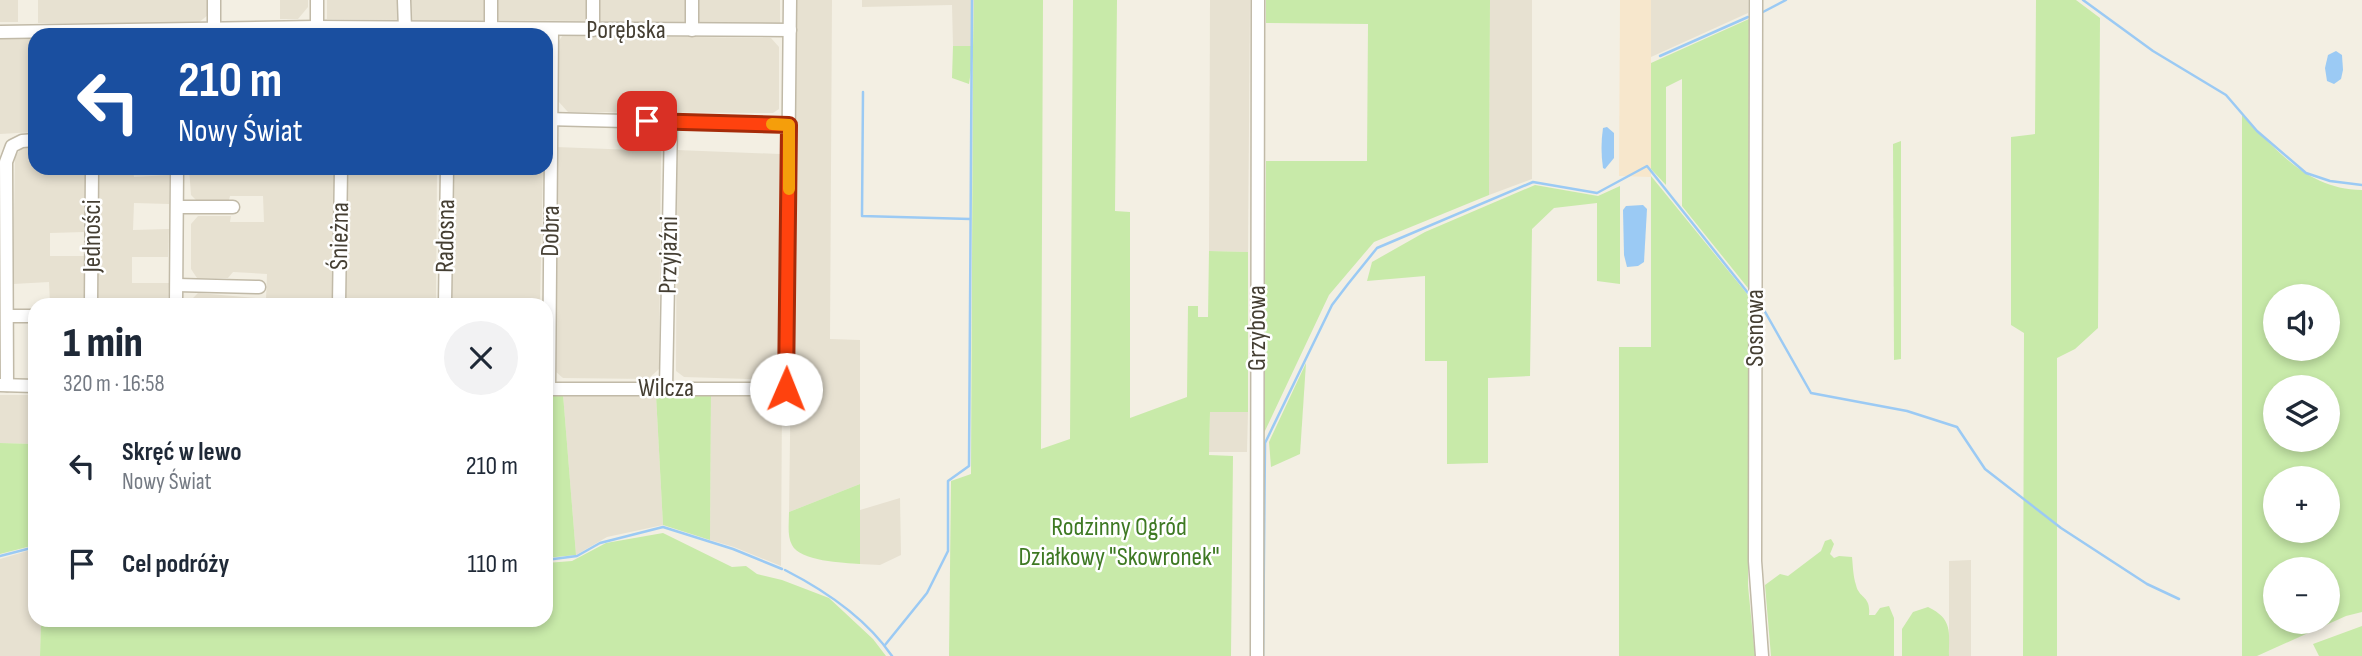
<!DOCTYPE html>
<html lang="pl">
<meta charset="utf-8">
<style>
:root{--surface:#fff;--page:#f2f2f3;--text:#1f2937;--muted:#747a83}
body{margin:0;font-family:"Sofia Sans Condensed",sans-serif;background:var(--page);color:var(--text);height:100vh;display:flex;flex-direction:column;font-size:26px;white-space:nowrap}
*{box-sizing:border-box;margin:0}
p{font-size:23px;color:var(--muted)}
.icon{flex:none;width:38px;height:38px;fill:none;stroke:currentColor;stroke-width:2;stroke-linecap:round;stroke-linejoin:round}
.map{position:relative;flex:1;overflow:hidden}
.side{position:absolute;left:28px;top:298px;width:525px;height:329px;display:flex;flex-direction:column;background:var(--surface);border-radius:21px;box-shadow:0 4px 10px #0003}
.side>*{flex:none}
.banner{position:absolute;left:28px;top:28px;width:525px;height:147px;border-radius:21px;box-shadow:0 4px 10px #0003;background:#1a4fa0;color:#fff;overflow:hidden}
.tools{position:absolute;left:2263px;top:284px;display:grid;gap:14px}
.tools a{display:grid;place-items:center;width:77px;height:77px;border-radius:50%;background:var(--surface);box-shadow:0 4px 10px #0003;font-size:35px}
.pin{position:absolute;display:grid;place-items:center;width:60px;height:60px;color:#fff;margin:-30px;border-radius:14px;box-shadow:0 4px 10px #0006}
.me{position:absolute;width:77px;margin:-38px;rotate:1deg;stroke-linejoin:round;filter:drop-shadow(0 0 5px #0008)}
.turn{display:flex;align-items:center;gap:24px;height:147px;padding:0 35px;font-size:32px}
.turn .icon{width:91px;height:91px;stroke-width:2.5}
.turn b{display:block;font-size:49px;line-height:60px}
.round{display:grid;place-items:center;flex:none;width:74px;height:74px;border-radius:37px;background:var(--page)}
.head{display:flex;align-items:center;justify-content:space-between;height:119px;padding:0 35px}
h1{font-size:42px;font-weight:800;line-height:52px}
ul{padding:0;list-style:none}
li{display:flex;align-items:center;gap:21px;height:98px;padding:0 35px}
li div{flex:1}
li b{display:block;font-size:26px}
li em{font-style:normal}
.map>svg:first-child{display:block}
.residential{fill:#e7e1d1}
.commercial{fill:#f7e7cc}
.green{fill:#c8eaa9;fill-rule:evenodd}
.water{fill:#9bcaf4}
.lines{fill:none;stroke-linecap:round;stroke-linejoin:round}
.stream{stroke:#9bcaf4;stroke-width:2.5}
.minor-casing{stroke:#c1baa8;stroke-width:15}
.minor{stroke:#fff;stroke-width:12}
.route-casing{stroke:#a62b09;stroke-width:18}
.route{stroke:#ff420e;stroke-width:12}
.slow{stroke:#f59e0b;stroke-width:12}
.labels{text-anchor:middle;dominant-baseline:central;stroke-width:5;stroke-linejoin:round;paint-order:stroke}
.street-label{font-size:26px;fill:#453f33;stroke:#fff}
.park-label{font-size:26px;fill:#3e7923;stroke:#fff}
</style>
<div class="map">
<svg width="2362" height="656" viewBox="0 0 2362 656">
<rect width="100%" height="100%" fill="#f3efe3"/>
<g class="residential">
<rect x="0" y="0" width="18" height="22"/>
<path d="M38 0H208V15L198 23H38Z"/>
<path d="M280 0H308V7L298 19H280Z"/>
<path d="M327 0H400L399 20 327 19Z"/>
<path d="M409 0H487L488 21 409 20Z"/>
<path d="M496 0H587V21L496 20Z"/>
<path d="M599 0H686L687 25 599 21Z"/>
<path d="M695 0H780V24L695 23Z"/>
<path d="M796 0H832L830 339 860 340V484L789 512Z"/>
<path d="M862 0H974L973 46H953L952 5 862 7Z"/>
<path d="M1210 0H1250L1248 252 1209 251Z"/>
<path d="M1490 0H1532V179L1489 195Z"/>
<path d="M1651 0H1748V13L1651 57Z"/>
<path d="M563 35 771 38 779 47V109L773 113 568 112 558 101V42Z"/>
<path d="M35 37V132L0 134V274V38Z"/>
<path d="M556 147 661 151 659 369 648 379 563 378 555 371Z"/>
<path d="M22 148H35V168H85V232L50 233V256H85L86 304H50L49 282 13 284 15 156Z"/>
<path d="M677 150 780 154 778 380 684 377 676 371Z"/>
<path d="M98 168H133L134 177 169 175V204L134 203 133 230 169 229 168 257H132V283H169L168 302 166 304H96Z"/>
<path d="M189 168H294L295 173H335L332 304H192V299L198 293 266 299 267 274 233 272 228 278H197L191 269V224L198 216H231L230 222H264L263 196H230L229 200 198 202 191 195Z"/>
<path d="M346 168H437L436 304H346Z"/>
<path d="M452 168H543L540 304H451Z"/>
<path d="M563 394 656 395 663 525 607 537 576 555Z"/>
<path d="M711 394 782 396 781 566 734 547 710 540Z"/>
<path d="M0 395H35V444L0 443Z"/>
<path d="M1210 411 1248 412 1247 452H1209Z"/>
<path d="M900 498 901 555 880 565 860 564V510Z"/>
<path d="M34 549 35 620H41V621L40 656H0V559Z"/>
<path d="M1971 560V656H1949V561Z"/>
</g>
<path class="commercial" d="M1620 0H1651V177L1619 176Z"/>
<g class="green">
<path d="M974 0H1043L1041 449 1070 439 1073 0H1117L1115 211 1130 212V418L1187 397 1188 306H1198V317H1208L1209 251 1248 252V412H1210L1209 455 1233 456 1231 656H949L951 481 971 474 973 57 969 84 952 78 953 46H973Z"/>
<path d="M1266 0H1490L1489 195 1374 242 1329 295 1264 433 1266 161H1367L1368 24 1266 23Z"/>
<path d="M2036 0H2076L2100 18 2098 328 2075 349 2057 358V656H2023L2024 333 2011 325V137L2035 134Z"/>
<path d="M1749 19 1748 288 1682 206V79L1666 87V185L1651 169V63Z"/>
<path d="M2242 115C2278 151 2307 189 2362 190V612L2346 616 2257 656H2242ZM2275 296H2328V348H2275ZM2275 387H2328V439H2275ZM2275 478H2328V530H2275ZM2275 569H2328V621H2275Z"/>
<path d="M1901 141V359L1894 360 1893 144Z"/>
<path d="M1651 176 1748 295V586L1755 656H1619V347H1651Z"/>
<path d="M1535 185 1598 196 1620 186V284L1597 281V203L1554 208 1532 229 1530 376 1488 378V463L1447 464V361H1425V276L1367 281 1372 262 1425 232Z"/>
<path d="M1306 363 1300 454 1271 467 1269 442Z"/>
<path d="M546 394H563L576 555 546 558Z"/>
<path d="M711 394 710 540 663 525 656 395Z"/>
<path d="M0 443 35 444V545L0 554Z"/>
<path d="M860 484V564C844 563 799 561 792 545 787 536 789 523 789 512Z"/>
<path d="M663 533 732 567 746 566 757 574 782 580 829 598 873 639 886 656H40L41 620H546V563L572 561 606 543Z"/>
<path d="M1831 539 1834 544 1830 554 1834 558 1839 556 1852 557C1853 566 1853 576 1856 585 1859 599 1871 595 1869 615H1875L1880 608 1889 606 1894 618V656H1771L1765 585 1780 574 1788 576 1821 551 1825 541Z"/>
<path d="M1928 607C1953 619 1949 632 1949 656H1902V629L1913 612Z"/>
<path d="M2362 626V656H2319L2313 644Z"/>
</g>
<g class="water">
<path d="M2336 51 2342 55 2343 70 2341 79 2334 84 2327 81 2325 68 2328 55Z"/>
<path d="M1607 127 1614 133V158L1605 169 1603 168C1601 155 1601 141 1603 128Z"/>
<path d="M1643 205 1647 209 1644 262 1638 266 1627 267 1624 255 1623 210 1626 206Z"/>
</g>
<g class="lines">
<g class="stream">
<path d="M2083 0 2153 51 2226 95 2257 131 2306 173 2330 181 2362 185"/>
<path d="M1763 12 1786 0"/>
<path d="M1660 56 1748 17"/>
<path d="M863 92 862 216 970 219"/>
<path d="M1764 310 1811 393 1907 411 1957 427 1985 469 2061 528 2147 584 2179 599"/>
<path d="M0 556 35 547"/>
<path d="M546 560 577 556 600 543 663 527 733 549 782 569"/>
<path d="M785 570C826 591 866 618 892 656"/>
<path d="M885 645 927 593 948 551V481L969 466 972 0"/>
<path d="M1263 656 1265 443 1332 305 1348 284 1377 248 1533 182 1597 193 1647 166 1748 293"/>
</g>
<defs>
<g id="minor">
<path d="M317 0V27"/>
<path d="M404 0 405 29"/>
<path d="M1756 0 1755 561 1762 656"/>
<path d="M214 28V0"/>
<path d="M491 29V0"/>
<path d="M593 30V0"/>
<path d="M692 30V0"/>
<path d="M0 32 317 27 790 30"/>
<path d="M546 119 789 125"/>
<path d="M178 207H233"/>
<path d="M177 285 259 287"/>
<path d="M91 304 92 168"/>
<path d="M176 304 177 168"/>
<path d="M339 304 341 168"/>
<path d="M445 304 447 168"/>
<path d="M7 316H35"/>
<path d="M0 385 35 386"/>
<path d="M7 385 6 162 12 146 22 141 35 140"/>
<path d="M666 388 671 122"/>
<path d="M546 389H786L790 0"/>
<path d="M549 389 552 30"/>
<path d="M1257 656 1258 0"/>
</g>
</defs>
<use href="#minor" class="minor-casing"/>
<use href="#minor" class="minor"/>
</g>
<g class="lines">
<defs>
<path id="route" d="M647 121 789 125 786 389"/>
</defs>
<use href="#route" class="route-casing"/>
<use href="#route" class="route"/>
<path class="slow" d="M772 124 789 125V189"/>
</g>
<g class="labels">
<g class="street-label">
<text x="626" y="30">Porębska</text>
<text transform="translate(551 231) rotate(-89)">Dobra</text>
<text transform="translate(92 236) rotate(-90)">Jedności</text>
<text transform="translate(340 236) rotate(-89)">Śnieżna</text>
<text transform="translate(446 236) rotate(-89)">Radosna</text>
<text transform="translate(669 255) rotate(-89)">Przyjaźni</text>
<text transform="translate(1257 328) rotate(-90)">Grzybowa</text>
<text transform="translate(1755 328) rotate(-90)">Sosnowa</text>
<text x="666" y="388">Wilcza</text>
</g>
<g class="park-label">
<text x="1119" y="527">Rodzinny Ogród<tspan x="1119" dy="30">Działkowy "Skowronek"</tspan></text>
</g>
</g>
</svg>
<div class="tools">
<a><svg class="icon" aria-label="sound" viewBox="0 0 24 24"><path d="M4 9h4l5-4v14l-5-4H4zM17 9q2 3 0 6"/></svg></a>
<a><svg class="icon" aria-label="layers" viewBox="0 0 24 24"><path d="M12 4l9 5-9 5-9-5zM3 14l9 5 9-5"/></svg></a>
<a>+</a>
<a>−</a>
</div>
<div class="pin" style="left:647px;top:121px;background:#d93025"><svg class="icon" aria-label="arrive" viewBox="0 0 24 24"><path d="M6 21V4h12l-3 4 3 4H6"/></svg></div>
<svg class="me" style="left:786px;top:389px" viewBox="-20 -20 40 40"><circle r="19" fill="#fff"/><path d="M0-13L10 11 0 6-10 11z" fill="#ff420e"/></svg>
<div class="banner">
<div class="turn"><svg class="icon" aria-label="left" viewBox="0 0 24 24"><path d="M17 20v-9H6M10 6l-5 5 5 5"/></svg><div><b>210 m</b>Nowy Świat</div></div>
</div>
<section class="side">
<div class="head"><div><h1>1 min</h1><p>320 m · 16:58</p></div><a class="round"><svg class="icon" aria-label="close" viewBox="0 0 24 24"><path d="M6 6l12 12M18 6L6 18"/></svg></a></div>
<ul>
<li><svg class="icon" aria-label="left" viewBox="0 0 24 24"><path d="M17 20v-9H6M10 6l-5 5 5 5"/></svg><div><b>Skręć w lewo</b><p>Nowy Świat</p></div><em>210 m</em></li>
<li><svg class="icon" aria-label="arrive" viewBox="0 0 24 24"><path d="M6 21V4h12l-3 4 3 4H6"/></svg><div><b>Cel podróży</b></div><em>110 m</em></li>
</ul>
</section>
</div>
